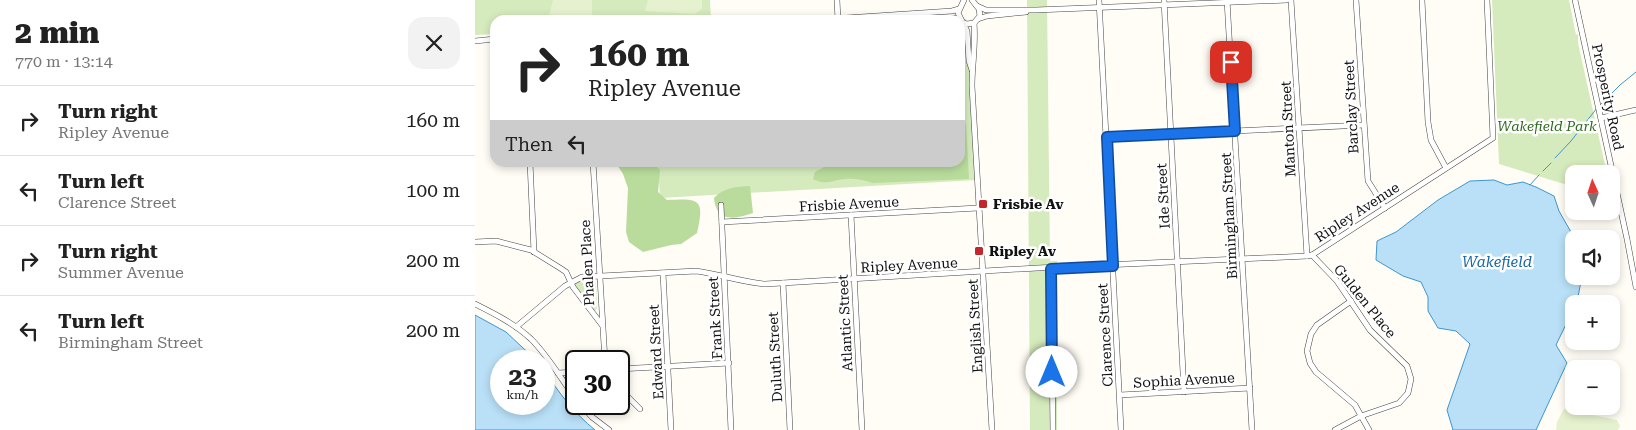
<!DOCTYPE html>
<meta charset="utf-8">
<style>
:root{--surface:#fff;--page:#f2f2f2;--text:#222;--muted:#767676;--line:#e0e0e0}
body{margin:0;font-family:"Roboto Serif",serif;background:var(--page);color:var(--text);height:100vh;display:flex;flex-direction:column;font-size:19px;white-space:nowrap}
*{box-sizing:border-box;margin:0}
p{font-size:16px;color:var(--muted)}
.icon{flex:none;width:28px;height:28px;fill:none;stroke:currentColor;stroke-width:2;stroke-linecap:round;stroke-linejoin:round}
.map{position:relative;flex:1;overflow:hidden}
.details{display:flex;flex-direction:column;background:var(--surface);width:475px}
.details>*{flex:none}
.banner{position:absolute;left:15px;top:15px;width:475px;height:152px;border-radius:15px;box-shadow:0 2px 8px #0003;background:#fff;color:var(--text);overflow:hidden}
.needle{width:32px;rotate:357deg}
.controls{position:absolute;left:1090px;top:165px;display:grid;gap:10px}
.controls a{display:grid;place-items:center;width:55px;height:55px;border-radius:10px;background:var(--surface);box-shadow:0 2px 8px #0003;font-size:25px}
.speed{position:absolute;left:15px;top:350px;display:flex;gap:10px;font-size:25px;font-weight:700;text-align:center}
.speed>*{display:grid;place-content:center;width:65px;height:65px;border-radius:50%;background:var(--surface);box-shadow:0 2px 8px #0003;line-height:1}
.speed small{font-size:12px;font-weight:400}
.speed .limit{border:2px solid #111;border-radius:8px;background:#fff;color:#111}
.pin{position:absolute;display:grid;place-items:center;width:42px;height:42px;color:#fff;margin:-21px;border-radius:10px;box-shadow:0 2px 8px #0006}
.me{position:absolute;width:55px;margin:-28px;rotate:0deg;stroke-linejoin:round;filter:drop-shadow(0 0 4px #0008)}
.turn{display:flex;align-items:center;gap:18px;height:105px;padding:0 15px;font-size:22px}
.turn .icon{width:65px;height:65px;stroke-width:2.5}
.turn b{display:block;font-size:35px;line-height:42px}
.then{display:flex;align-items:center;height:48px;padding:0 15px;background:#0003;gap:10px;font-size:19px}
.round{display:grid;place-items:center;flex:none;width:52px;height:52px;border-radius:15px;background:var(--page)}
.summary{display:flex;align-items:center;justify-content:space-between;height:85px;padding:0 15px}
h1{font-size:30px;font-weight:800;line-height:38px}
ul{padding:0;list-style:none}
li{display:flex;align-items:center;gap:15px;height:70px;padding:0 15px;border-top:1px solid var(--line)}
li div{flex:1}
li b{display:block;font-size:19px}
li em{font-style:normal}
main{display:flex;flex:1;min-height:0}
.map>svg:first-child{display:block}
.green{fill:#d5ebbd}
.forest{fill:#b9dc9c}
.pitch{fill:#e6f2cf}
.water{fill:#b9e0f7;stroke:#3f96cf}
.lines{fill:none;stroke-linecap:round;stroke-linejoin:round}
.stream{stroke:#3f96cf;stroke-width:1}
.minor-casing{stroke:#444;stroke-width:6}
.minor{stroke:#fff;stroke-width:5}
.route-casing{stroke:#114b97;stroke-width:12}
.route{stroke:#1a73e8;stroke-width:9}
.poi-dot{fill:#c4262e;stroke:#fff;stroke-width:2}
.labels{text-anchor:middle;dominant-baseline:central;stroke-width:5;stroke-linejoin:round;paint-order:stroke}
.street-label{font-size:14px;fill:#111;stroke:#fff}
.park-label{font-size:14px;font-style:italic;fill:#2f6b1f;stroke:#fff}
.poi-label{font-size:14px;font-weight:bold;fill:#111;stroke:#fff;text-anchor:start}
.water-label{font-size:15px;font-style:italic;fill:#1768a6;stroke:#fff}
</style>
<main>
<section class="details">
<div class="summary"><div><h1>2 min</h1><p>770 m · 13:14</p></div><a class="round"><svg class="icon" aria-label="close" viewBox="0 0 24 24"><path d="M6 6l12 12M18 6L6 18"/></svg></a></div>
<ul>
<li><svg class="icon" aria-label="right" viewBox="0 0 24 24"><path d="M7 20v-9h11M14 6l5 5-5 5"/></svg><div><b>Turn right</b><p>Ripley Avenue</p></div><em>160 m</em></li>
<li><svg class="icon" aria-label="left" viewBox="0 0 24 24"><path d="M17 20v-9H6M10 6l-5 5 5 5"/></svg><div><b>Turn left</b><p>Clarence Street</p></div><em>100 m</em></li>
<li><svg class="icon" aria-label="right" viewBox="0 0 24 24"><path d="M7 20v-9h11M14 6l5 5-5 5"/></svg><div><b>Turn right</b><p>Summer Avenue</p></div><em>200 m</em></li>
<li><svg class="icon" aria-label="left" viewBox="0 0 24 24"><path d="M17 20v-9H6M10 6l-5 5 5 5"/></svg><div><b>Turn left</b><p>Birmingham Street</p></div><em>200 m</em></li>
</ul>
</section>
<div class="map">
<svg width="1161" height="430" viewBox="0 0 1161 430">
<rect width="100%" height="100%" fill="#fffdf5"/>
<g class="green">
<path d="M0 0H235L236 20H20V34L0 35Z"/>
<path d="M552 0H572L575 261H582V430H555Z"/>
<path d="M1017 0H1094L1101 35 1103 34V43L1132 174H1099V187L1024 164Z"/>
<path d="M491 19 501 180 185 198 183 163 485 162V20H461Z"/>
<path d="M115 278 119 279 121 283 122 308 121 310H118L99 285 100 283Z"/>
</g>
<g class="forest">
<path d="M485 117 491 124 494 179 398 183C388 180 380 178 370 179 357 180 351 186 338 179L340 172 356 163 485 162Z"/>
<path d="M141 163H179L185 170 183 192 192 200C225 198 230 199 222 233L206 244 196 245 168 252 154 242 151 232 153 188 148 174Z"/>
<path d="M275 186 278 213C259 220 241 222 239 198 249 187 261 187 275 186Z"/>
</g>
<g class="pitch">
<path d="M78 0H117V20H73Z"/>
<path d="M173 0H227V9L220 14 170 11Z"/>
<path d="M1089 409 1142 420 1145 426 1143 430H1081L1082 422Z"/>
</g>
<g class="water">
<path d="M1019 180 1032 185 1048 182 1061 187 1079 196 1084 211 1100 239H1099V276H1107L1102 302 1099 304V308L1081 345 1092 363 1061 430H978L972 410 995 344 981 331 963 328 953 311V297L946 282 928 276 901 260 902 241 921 232 963 200 995 181Z"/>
<path d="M0 315 31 332 62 361H26V404H69V370C84 393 99 413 120 430H0Z"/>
</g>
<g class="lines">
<g class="stream">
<path d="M1125 105 1145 85 1161 72"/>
<path d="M1080 158 1096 141 1122 108"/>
<path d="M1068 171 1076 163"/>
<path d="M1055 185 1064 175"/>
</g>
<defs>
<g id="minor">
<path d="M362 0 363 20"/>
<path d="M489 0 483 13 492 31 494 61 497 70"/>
<path d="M624 0 646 430"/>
<path d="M689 0 709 392"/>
<path d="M752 0 777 430"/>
<path d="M816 0 832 256"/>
<path d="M881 0 893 181 910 208"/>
<path d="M947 0 953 122 956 140 971 168"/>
<path d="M1100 0 1152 239 1161 287"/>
<path d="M502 6 511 10H561L812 0"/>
<path d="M503 19 512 16 551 12"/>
<path d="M365 20 371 18 477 11 484 9"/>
<path d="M428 20 477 18 485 19"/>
<path d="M488 23 492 24 499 23 505 16 504 9 497 0"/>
<path d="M499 23C501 44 497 65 497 86L517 430"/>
<path d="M0 41 20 39"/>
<path d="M1126 118 1161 110"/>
<path d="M631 137 889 125"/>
<path d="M55 162 59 252"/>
<path d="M118 162 130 361"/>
<path d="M246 205 256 430"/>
<path d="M376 215 387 430"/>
<path d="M247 222 503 208"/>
<path d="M0 242 21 241 48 248 56 250 85 268 91 272 98 287 127 325"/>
<path d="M837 255 862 281 895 330 932 366 936 379 933 393 924 403 886 416 860 430"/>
<path d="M576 269 578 430"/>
<path d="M188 273 196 430"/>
<path d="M308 283 315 430"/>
<path d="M876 301 842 325 836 334 832 351 835 363 841 372 880 405 894 430"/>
<path d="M0 304C20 314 40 324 56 339 74 357 86 379 101 399"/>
<path d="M41 327 90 286 107 277 221 271C244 274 266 282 290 284L562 268 832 256 837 255 1018 138 1012 0"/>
<path d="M144 369 254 363"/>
<path d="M83 373 101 372"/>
<path d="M144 388 165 409"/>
<path d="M645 395 775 388"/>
<path d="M105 404 117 417 134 430"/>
</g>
</defs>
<use href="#minor" class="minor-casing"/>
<use href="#minor" class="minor"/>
</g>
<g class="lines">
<defs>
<path id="route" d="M577 372 576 269 638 266 632 137 760 131 756 62"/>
</defs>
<use href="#route" class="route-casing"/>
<use href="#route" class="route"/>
</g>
<g class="poi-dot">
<rect x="503" y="199" width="10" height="10" rx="2.5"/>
<rect x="499" y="246" width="10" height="10" rx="2.5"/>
</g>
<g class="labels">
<g class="street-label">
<text transform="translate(1133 97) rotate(78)">Prosperity Road</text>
<text transform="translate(876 107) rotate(-93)">Barclay Street</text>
<text transform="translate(813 129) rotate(-93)">Manton Street</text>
<text transform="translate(688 196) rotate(-93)">Ide Street</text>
<text transform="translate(374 204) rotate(-3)">Frisbie Avenue</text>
<text transform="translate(882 212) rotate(-33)">Ripley Avenue</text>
<text transform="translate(754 216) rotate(-93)">Birmingham Street</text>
<text transform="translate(112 263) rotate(-93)">Phalen Place</text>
<text transform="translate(434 265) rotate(-3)">Ripley Avenue</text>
<text transform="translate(890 301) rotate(51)">Gulden Place</text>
<text transform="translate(240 318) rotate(-93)">Frank Street</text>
<text transform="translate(370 323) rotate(-93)">Atlantic Street</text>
<text transform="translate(500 326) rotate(-93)">English Street</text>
<text transform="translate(630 335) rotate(-93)">Clarence Street</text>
<text transform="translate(181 352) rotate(-93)">Edward Street</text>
<text transform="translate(300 357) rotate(-93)">Duluth Street</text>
<text transform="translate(709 380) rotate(-3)">Sophia Avenue</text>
</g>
<g class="park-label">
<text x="1072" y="126">Wakefield Park</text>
</g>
<g class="poi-label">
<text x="518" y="204">Frisbie Av</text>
<text x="514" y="251">Ripley Av</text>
</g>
<g class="water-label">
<text x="1022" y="262">Wakefield</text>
</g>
</g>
</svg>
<div class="controls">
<a><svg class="needle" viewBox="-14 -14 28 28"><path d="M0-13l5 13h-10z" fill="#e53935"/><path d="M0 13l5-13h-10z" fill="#767676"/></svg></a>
<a><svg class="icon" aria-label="sound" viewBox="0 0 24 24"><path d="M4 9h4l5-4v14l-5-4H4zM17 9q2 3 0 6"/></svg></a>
<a>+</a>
<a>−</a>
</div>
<div class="speed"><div>23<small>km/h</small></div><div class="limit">30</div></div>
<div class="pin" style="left:756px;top:62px;background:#d93025"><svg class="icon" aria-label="arrive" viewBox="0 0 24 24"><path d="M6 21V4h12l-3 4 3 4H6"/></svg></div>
<svg class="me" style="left:577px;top:372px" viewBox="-20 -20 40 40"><circle r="19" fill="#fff"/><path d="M0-13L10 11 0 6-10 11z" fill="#1a73e8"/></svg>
<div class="banner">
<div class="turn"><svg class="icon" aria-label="right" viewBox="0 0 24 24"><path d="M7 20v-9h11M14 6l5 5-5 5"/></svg><div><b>160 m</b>Ripley Avenue</div></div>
<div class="then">Then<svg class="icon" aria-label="left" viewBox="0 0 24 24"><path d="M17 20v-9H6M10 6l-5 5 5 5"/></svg></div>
</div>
</div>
</main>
